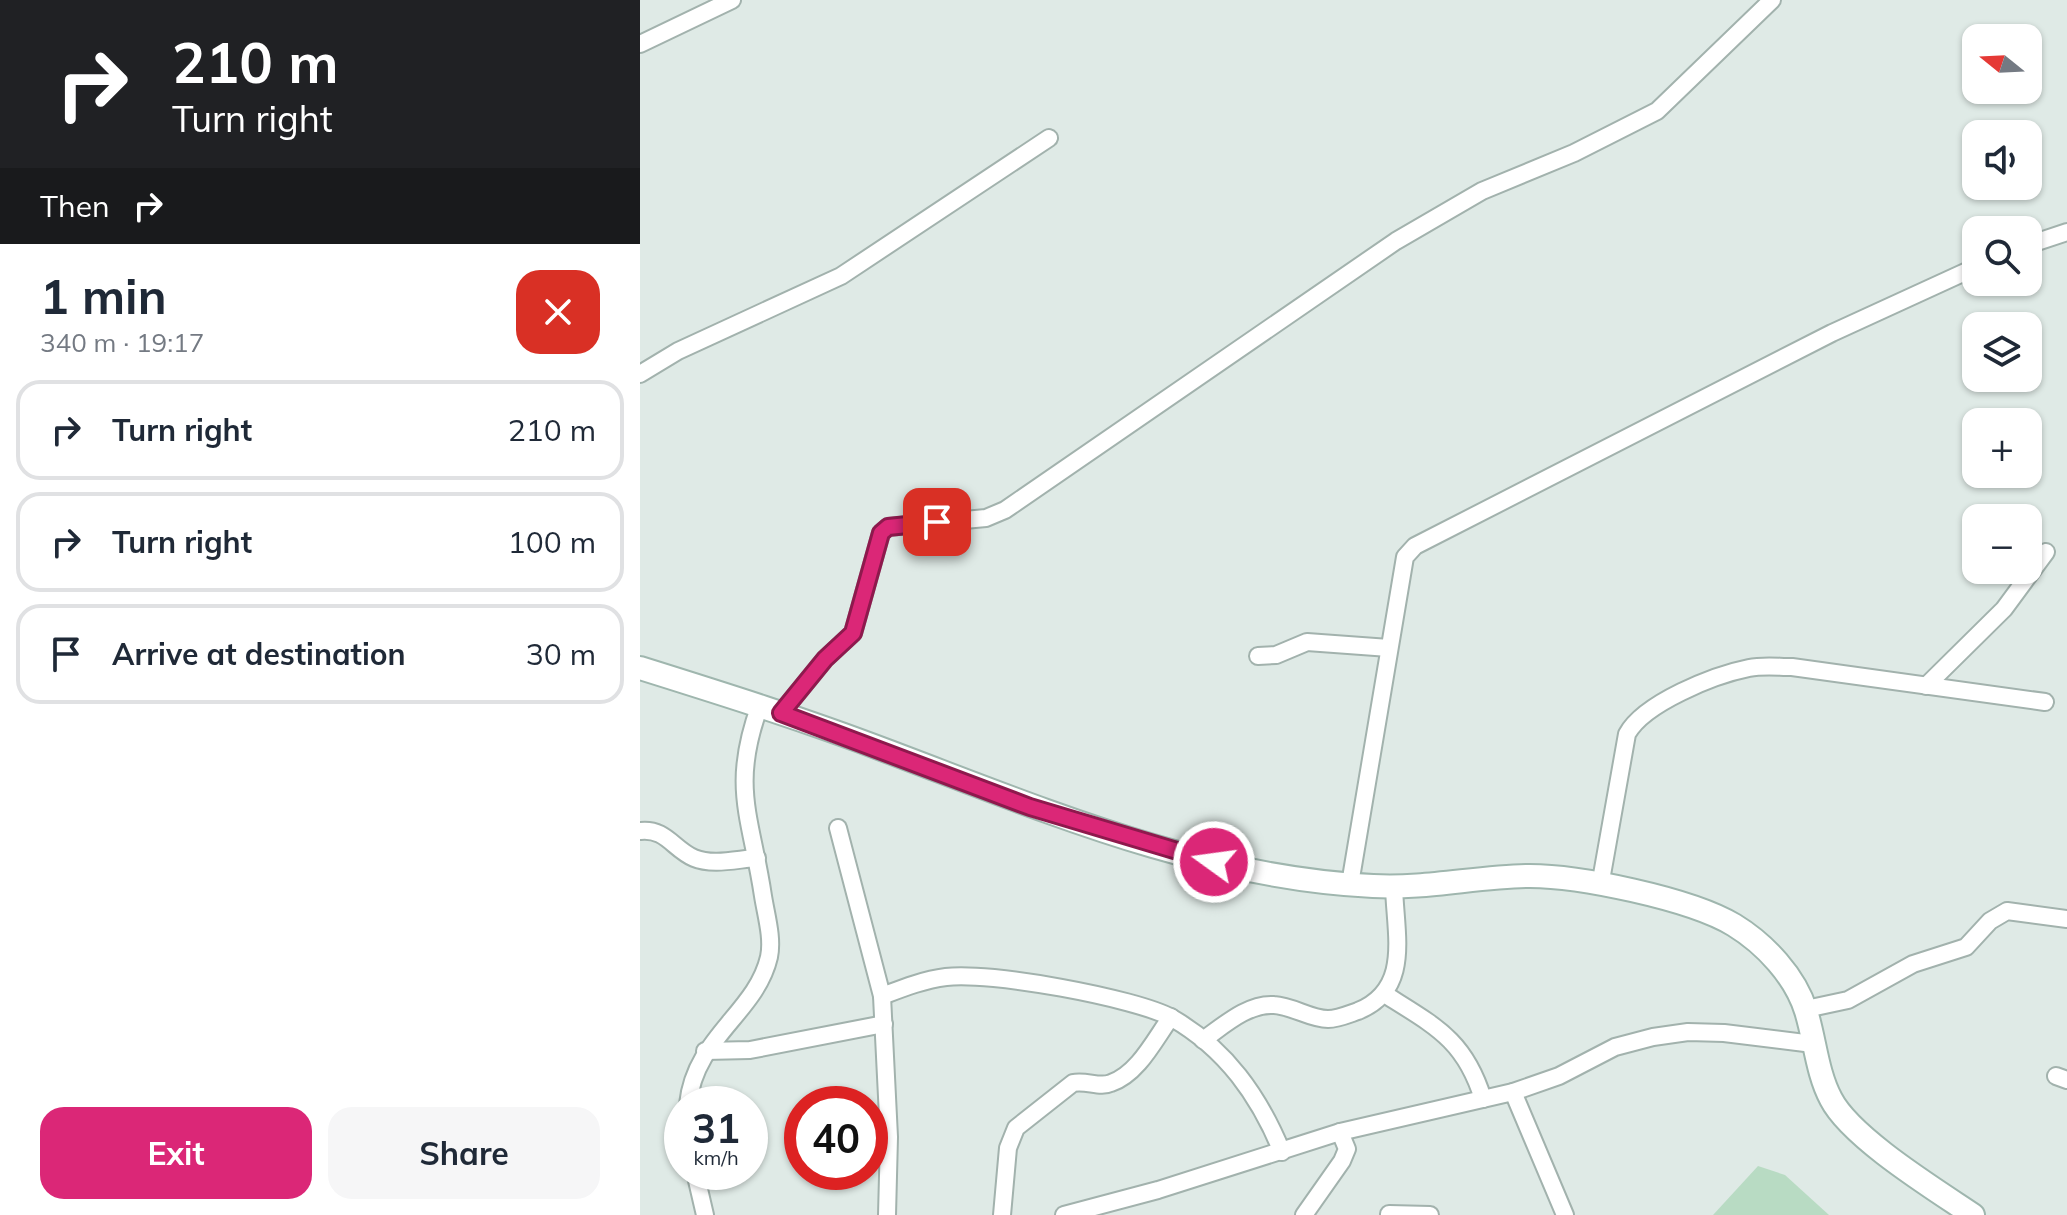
<!DOCTYPE html>
<meta charset="utf-8">
<style>
:root{--surface:#fff;--page:#f6f6f7;--text:#1f2937;--muted:#747a83;--line:#e0e1e3;--accent:#db2777}
body{margin:0;font-family:Mulish,sans-serif;background:var(--page);color:var(--text);height:100vh;display:flex;flex-direction:column;font-size:30px;white-space:nowrap}
*{box-sizing:border-box;margin:0}
p{font-size:26px;color:var(--muted)}
.icon{flex:none;width:44px;height:44px;fill:none;stroke:currentColor;stroke-width:2;stroke-linecap:round;stroke-linejoin:round}
.map{position:relative;flex:1;overflow:hidden}
.panel{display:flex;flex-direction:column;background:var(--surface);width:640px}
.panel>*{flex:none}
.hud{background:#202124;color:#fff;overflow:hidden}
.needle{width:52px;rotate:288deg}
.controls{position:absolute;left:1322px;top:24px;display:grid;gap:16px}
.controls a{display:grid;place-items:center;width:80px;height:80px;border-radius:16px;background:var(--surface);box-shadow:0 2px 6px #0004;font-size:40px}
.speed{position:absolute;left:24px;top:1086px;display:flex;gap:16px;font-size:40px;font-weight:700;text-align:center}
.speed>*{display:grid;place-content:center;width:104px;height:104px;border-radius:50%;background:var(--surface);box-shadow:0 2px 6px #0004;line-height:1}
.speed small{font-size:20px;font-weight:400}
.speed .limit{border:12px solid #d22;background:#fff;color:#111}
.pin{position:absolute;display:grid;place-items:center;width:68px;height:68px;color:#fff;margin:-34px;border-radius:16px;box-shadow:0 4px 12px #0006}
.me{position:absolute;width:88px;margin:-44px;rotate:284deg;stroke-linejoin:round;filter:drop-shadow(0 0 6px #0008)}
.turn{display:flex;align-items:center;gap:28px;height:168px;padding:0 40px;font-size:36px}
.turn .icon{width:104px;height:104px;stroke-width:2.5}
.turn b{display:block;font-size:56px;line-height:68px}
.then{display:flex;align-items:center;height:76px;padding:0 40px;background:#0003;gap:16px;font-size:30px}
.round{display:grid;place-items:center;flex:none;width:84px;height:84px;border-radius:24px;background:var(--page)}
.summary{display:flex;align-items:center;justify-content:space-between;height:136px;padding:0 40px}
h1{font-size:48px;font-weight:700;line-height:60px}
.action{display:flex;gap:16px;margin-top:auto;padding:16px 40px}
.action a{flex:1;height:92px;border-radius:24px;background:var(--accent);color:#fff;font-size:32px;font-weight:700;line-height:92px;text-align:center}
.action a+a{background:var(--page);color:var(--text)}
ul{padding:0;list-style:none}
li{display:flex;align-items:center;gap:24px;height:100px;margin:0 16px 12px;padding:0 24px;border:4px solid var(--line);border-radius:24px}
li div{flex:1}
li b{display:block;font-size:30px}
li em{font-style:normal}
main{display:flex;flex:1;min-height:0}
.map>svg:first-child{display:block}
.green{fill:#b8dbc3}
.lines{fill:none;stroke-linecap:round;stroke-linejoin:round}
.street-casing{stroke:#a2b2ad;stroke-width:20}
.secondary-casing{stroke:#9fb6ae;stroke-width:26}
.street{stroke:#fff;stroke-width:16}
.secondary{stroke:#fff;stroke-width:22}
.route-casing{stroke:#8e194d;stroke-width:20}
.route{stroke:#db2777;stroke-width:14}
</style>
<main>
<section class="panel">
<div class="hud">
<div class="turn"><svg class="icon" aria-label="right" viewBox="0 0 24 24"><path d="M7 20v-9h11M14 6l5 5-5 5"/></svg><div><b>210 m</b>Turn right</div></div>
<div class="then">Then<svg class="icon" aria-label="right" viewBox="0 0 24 24"><path d="M7 20v-9h11M14 6l5 5-5 5"/></svg></div>
</div>
<div class="summary"><div><h1>1 min</h1><p>340 m · 19:17</p></div><a class="round" style="background:#d93025;color:#fff"><svg class="icon" aria-label="close" viewBox="0 0 24 24"><path d="M6 6l12 12M18 6L6 18"/></svg></a></div>
<ul>
<li><svg class="icon" aria-label="right" viewBox="0 0 24 24"><path d="M7 20v-9h11M14 6l5 5-5 5"/></svg><div><b>Turn right</b></div><em>210 m</em></li>
<li><svg class="icon" aria-label="right" viewBox="0 0 24 24"><path d="M7 20v-9h11M14 6l5 5-5 5"/></svg><div><b>Turn right</b></div><em>100 m</em></li>
<li><svg class="icon" aria-label="arrive" viewBox="0 0 24 24"><path d="M6 21V4h12l-3 4 3 4H6"/></svg><div><b>Arrive at destination</b></div><em>30 m</em></li>
</ul>
<div class="action"><a>Exit</a><a>Share</a></div>
</section>
<div class="map">
<svg width="1427" height="1215" viewBox="0 0 1427 1215">
<rect width="100%" height="100%" fill="#dfeae6"/>
<path class="green" d="M1118 1166 1145 1175 1189 1215H1073Z"/>
<g class="lines">
<defs>
<g id="street">
<path d="M0 44 92 0"/>
<path d="M1388 245 1427 232"/>
<path d="M0 374 38 351 201 276 409 138"/>
<path d="M618 656 636 655 667 642 749 648"/>
<path d="M1286 686 1364 609 1406 552"/>
<path d="M141 713 185 659 213 633 241 533 248 527 346 518 365 510 756 241 842 191 934 153 1017 111 1132 0"/>
<path d="M198 828 242 996 249 1137 247 1215"/>
<path d="M0 831C26 828 33 849 54 858 73 866 98 859 117 858"/>
<path d="M710 884 765 557 775 546 1192 333 1336 267"/>
<path d="M960 886 987 734C1004 703 1074 675 1109 668 1123 665 1138 667 1152 667L1405 702"/>
<path d="M746 995C795 1026 825 1040 843 1099"/>
<path d="M242 996C263 988 283 980 306 977 348 971 496 998 532 1018 586 1049 619 1096 642 1152"/>
<path d="M1166 1009 1208 1000 1273 964 1326 947 1350 921 1367 911 1427 919"/>
<path d="M563 1040C583 1026 608 1003 634 1005 653 1006 670 1019 688 1019 698 1019 709 1014 718 1011 772 989 755 934 754 886"/>
<path d="M65 1051 110 1050 244 1024"/>
<path d="M1416 1076 1427 1080"/>
<path d="M873 1092 925 1215"/>
<path d="M48 1104C55 1037 116 1013 129 957 133 938 126 915 123 896 111 816 90 787 120 705"/>
<path d="M55 1172 65 1215"/>
<path d="M749 1214 790 1215"/>
<path d="M362 1215 368 1148 376 1128 433 1083C446 1080 460 1088 471 1083 498 1074 515 1039 531 1017"/>
<path d="M424 1215 518 1190 700 1132 873 1092 919 1076 975 1047 1013 1037 1048 1032 1084 1033 1173 1044"/>
<path d="M664 1215 702 1161 707 1149 700 1132"/>
</g>
<path id="secondary" d="M0 668C83 694 166 720 247 751 404 810 563 878 733 886 784 889 835 877 886 876 937 875 1051 899 1094 925 1125 944 1155 976 1166 1011 1175 1040 1177 1073 1191 1099 1211 1138 1296 1190 1333 1215"/>
</defs>
<use href="#street" class="street-casing"/>
<use href="#secondary" class="secondary-casing"/>
<use href="#street" class="street"/>
<use href="#secondary" class="secondary"/>
</g>
<g class="lines">
<defs>
<path id="route" d="M297 522 248 527 241 533 213 633 185 659 141 713 390 807 574 862"/>
</defs>
<use href="#route" class="route-casing"/>
<use href="#route" class="route"/>
</g>
</svg>
<div class="controls">
<a><svg class="needle" viewBox="-14 -14 28 28"><path d="M0-13l5 13h-10z" fill="#e53935"/><path d="M0 13l5-13h-10z" fill="#747a83"/></svg></a>
<a><svg class="icon" aria-label="sound" viewBox="0 0 24 24"><path d="M4 9h4l5-4v14l-5-4H4zM17 9q2 3 0 6"/></svg></a>
<a><svg class="icon" aria-label="search" viewBox="0 0 24 24"><circle cx="10" cy="10" r="6"/><path d="M15 15l6 6"/></svg></a>
<a><svg class="icon" aria-label="layers" viewBox="0 0 24 24"><path d="M12 4l9 5-9 5-9-5zM3 14l9 5 9-5"/></svg></a>
<a>+</a>
<a>−</a>
</div>
<div class="speed"><div>31<small>km/h</small></div><div class="limit">40</div></div>
<div class="pin" style="left:297px;top:522px;background:#d93025"><svg class="icon" aria-label="arrive" viewBox="0 0 24 24"><path d="M6 21V4h12l-3 4 3 4H6"/></svg></div>
<svg class="me" style="left:574px;top:862px" viewBox="-20 -20 40 40"><circle r="17" fill="#db2777" stroke="#fff" stroke-width="3"/><path d="M0-11L8 9 0 5-8 9z" fill="#fff"/></svg>
</div>
</main>
